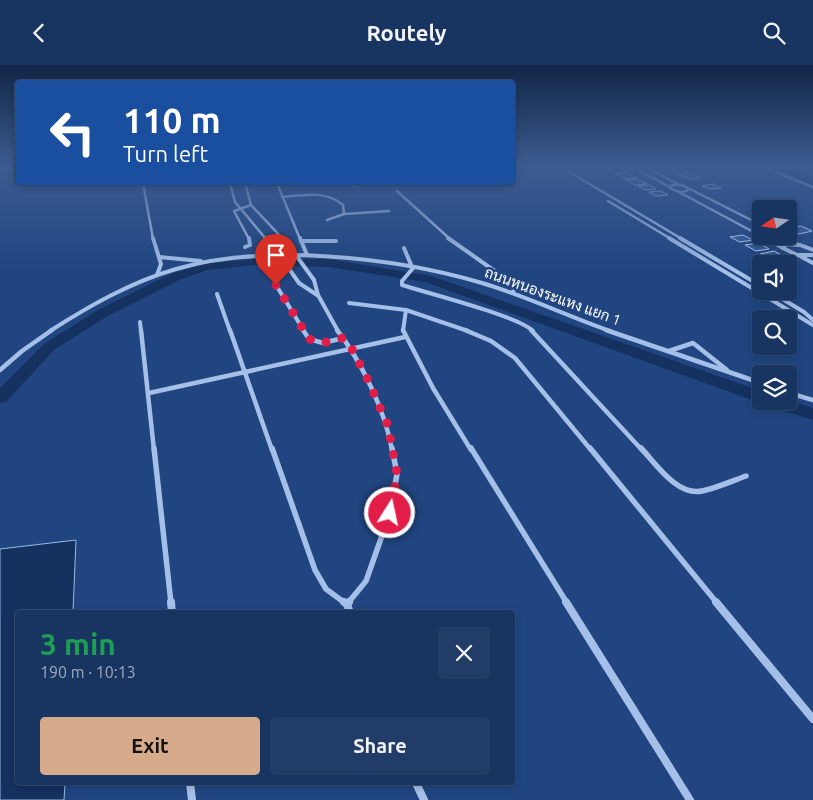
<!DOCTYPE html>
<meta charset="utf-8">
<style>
:root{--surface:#183460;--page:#213c66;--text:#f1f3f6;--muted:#9faabd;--line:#364f75;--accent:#d6ab8b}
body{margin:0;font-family:Ubuntu,Sarabun,sans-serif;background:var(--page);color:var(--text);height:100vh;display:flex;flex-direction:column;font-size:19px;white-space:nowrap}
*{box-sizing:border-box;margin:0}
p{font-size:16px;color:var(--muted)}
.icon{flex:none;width:28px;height:28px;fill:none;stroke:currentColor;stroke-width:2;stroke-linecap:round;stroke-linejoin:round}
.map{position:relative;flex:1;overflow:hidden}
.details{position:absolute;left:15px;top:545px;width:500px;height:175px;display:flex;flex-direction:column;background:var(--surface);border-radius:5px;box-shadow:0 2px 8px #0003,0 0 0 1px var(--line)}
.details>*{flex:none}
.top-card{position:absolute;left:15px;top:15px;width:500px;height:105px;border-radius:5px;box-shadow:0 2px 8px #0003,0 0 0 1px var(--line);background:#1a4fa0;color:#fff;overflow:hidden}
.needle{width:32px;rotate:257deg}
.buttons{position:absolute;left:752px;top:135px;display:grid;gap:10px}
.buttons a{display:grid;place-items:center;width:45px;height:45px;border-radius:5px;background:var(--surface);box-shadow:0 2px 8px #0003,0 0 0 1px var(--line);font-size:25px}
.pin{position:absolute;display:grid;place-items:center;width:42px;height:42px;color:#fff;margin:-51px -21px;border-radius:50% 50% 50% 0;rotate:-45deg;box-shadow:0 0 5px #0007}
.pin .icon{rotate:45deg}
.me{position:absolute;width:55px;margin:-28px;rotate:10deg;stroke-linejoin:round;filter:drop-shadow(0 0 4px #0008)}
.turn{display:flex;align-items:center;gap:18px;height:105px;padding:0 25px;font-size:22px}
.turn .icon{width:65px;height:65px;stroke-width:2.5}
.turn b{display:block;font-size:35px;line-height:42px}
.round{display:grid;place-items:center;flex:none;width:52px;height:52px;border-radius:5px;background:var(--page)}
.summary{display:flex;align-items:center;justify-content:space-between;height:85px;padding:0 25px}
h1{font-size:30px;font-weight:700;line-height:38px;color:#1e9e55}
.button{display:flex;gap:10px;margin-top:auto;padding:10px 25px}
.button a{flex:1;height:58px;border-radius:5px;background:var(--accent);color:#111;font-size:20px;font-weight:700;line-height:58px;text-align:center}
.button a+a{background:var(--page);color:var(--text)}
header{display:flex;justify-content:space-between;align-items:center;height:65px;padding:0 25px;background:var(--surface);font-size:22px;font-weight:700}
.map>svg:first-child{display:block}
.water{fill:#15315f;stroke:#99bae9}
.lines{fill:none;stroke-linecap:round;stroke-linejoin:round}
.canal{fill:#15315f;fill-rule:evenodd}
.building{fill:#2f5b9e;stroke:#c9dbf6}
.minor-far4{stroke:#a5c0e8;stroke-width:2.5}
.minor-far3{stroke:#a5c0e8;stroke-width:4}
.minor-far2{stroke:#a5c0e8;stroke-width:4.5}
.minor-far1{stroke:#a5c0e8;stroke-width:5.5}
.minor{stroke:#a5c0e8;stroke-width:8}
.minor-bridge{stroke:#a5c0e8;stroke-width:4}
.route{stroke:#e11d48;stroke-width:9;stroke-dasharray:0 16.2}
.labels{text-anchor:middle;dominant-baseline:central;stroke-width:5;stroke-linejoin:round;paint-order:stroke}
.far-street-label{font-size:15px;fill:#fff;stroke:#204580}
</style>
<header><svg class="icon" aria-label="back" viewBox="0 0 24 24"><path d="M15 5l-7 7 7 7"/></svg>Routely<svg class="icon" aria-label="search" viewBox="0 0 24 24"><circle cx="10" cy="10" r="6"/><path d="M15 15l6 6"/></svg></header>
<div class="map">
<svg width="813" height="735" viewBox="0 0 813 735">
<rect width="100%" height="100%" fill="#204580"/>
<path class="water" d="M76 475 73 547 18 548V718H65L64 735H0V484Z"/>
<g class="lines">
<g class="canal">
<path d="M772 102H784L813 114V120Z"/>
<path d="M254 194H329L431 211 761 326V336H789L813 343V355L766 340 764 336H755L425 217 329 202 254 200 207 205 179 215 106 252 54 285 6 337 0 338V323L44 279 96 246 171 209 206 198Z"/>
</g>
</g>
<g class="building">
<path d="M618 103 626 107 615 109 607 104Z"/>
<path d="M679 103 688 107 677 109 668 104Z"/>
<path d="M628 108 637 113 625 114 616 109Z"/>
<path d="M690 108 700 113 689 114 679 110Z"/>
<path d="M638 114 647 119 635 120 626 115Z"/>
<path d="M713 119 721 123 710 124 702 121Z"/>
<path d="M650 120 656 124 645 125 638 121Z"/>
<path d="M661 126 668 130 656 131 649 127Z"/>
<path d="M801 161 812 166 799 169 789 163Z"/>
<path d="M743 170 753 175 740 177 730 172Z"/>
<path d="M759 178 769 184 756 186 745 180Z"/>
<path d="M774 186 785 192 771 195 760 189Z"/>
</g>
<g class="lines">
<g class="minor-far4">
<path d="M561 102 682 174"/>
<path d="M632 102 670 122"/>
<path d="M645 102 678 119"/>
<path d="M763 102 813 122"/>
<path d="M143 118 153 174"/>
<path d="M230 118 235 137 266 174"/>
<path d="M245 118 251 140 283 174"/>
<path d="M277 118 300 174"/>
<path d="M352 118 355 121"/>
<path d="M672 120H682L690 124C683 129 677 127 670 123Z"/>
<path d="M690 124 761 160"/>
<path d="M397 126 450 174"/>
<path d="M677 126 761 171"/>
<path d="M282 132C303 130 326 125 343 140L344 149 389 146"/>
<path d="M608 136 671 174"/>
<path d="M327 155 344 149"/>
<path d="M762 171 767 174"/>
<path d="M783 171 789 174"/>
<path d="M249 174 234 146 251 140"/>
</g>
<g class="minor-far3">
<path d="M153 173 161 199 157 210"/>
<path d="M265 173 275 184"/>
<path d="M281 173 290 182"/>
<path d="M300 173 307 190"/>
<path d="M448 173 509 216 514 223 513 228"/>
<path d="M669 173 813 260"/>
<path d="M680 173 761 221"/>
<path d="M765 173 783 183"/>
<path d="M786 173 796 178"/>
<path d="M301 176H336"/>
<path d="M245 182 250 180 249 173"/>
<path d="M404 183 412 202"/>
<path d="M813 185 800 180 786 179 783 183 797 190H813"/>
<path d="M800 191 813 198"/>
<path d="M159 192 201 196"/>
<path d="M414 202 402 216V220C427 228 518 251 533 266"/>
<path d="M314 215 318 230 338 266"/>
<path d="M299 218 317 230"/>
<path d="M276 220 304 266"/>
<path d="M769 226 804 247 813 255"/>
<path d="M217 229 230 266"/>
<path d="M349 238 406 245"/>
<path d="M140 257 141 266"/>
<path d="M50 266C89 241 131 217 176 204 264 178 394 192 482 218 526 231 567 251 610 266"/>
<path d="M403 266 406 245 468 266"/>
</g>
<g class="minor-far2">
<path d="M141 265 154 385"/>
<path d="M230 265 272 385"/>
<path d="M303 265 309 274 323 278 343 273"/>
<path d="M337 265C361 296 385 345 392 385"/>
<path d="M403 265 433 323 471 385"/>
<path d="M465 265 491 276 515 293 591 385"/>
<path d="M531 265 642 385"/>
<path d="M606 265 761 318"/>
<path d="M669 286 693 278 727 305"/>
<path d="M0 305 22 286 52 265"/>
<path d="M149 328 405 272"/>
<path d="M789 328 813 335"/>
</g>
<g class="minor-far1">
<path d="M154 383 171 538"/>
<path d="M272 383 315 505 326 524 345 538"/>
<path d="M471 383 567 538"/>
<path d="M590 383 717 538"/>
<path d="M641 383C656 399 677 431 702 426 717 423 732 416 746 411"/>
<path d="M348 538 366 516 390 448 397 409 392 383"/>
</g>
<g class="minor">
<path d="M171 537 172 548"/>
<path d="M344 537 347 539"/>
<path d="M349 537 347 539 350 548"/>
<path d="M566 537 690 735"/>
<path d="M716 537 813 654"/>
<path d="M190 718 192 735"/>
<path d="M416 718 424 735"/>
</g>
<g class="minor-bridge">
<path d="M290 182 314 215"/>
<path d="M275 184 299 218"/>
</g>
</g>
<linearGradient id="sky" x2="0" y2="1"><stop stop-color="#122646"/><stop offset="0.5" stop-color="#3c5c91"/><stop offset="1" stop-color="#3c5c91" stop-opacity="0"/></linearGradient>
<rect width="813" height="205" fill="url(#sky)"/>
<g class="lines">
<path class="route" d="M276 220 309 274 323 278 343 273 352 284 369 317 388 361 397 409 390 448"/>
</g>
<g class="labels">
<g class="far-street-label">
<text transform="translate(553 231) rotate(20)">ถนนหนองระแหง แยก 1</text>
</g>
</g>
</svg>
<div class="buttons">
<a><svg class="needle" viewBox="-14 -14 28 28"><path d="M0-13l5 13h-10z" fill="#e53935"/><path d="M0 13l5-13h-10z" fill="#9faabd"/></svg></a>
<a><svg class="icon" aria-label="sound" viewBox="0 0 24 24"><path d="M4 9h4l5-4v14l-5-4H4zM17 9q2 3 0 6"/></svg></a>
<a><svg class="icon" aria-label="search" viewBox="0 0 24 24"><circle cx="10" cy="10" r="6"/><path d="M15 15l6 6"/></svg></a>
<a><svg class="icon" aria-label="layers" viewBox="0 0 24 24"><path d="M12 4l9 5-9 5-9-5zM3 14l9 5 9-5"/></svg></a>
</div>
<div class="pin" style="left:276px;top:220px;background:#d93025"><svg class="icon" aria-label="arrive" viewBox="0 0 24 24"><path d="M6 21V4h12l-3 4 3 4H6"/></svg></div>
<svg class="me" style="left:390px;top:448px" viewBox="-20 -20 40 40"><circle r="17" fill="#e11d48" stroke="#fff" stroke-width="3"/><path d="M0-11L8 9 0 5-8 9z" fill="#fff"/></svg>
<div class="top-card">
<div class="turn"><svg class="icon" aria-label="left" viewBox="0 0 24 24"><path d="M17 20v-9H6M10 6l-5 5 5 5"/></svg><div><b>110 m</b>Turn left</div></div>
</div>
<section class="details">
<div class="summary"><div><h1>3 min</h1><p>190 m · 10:13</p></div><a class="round"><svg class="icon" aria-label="close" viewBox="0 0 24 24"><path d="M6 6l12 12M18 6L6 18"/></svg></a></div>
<div class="button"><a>Exit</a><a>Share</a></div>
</section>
</div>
